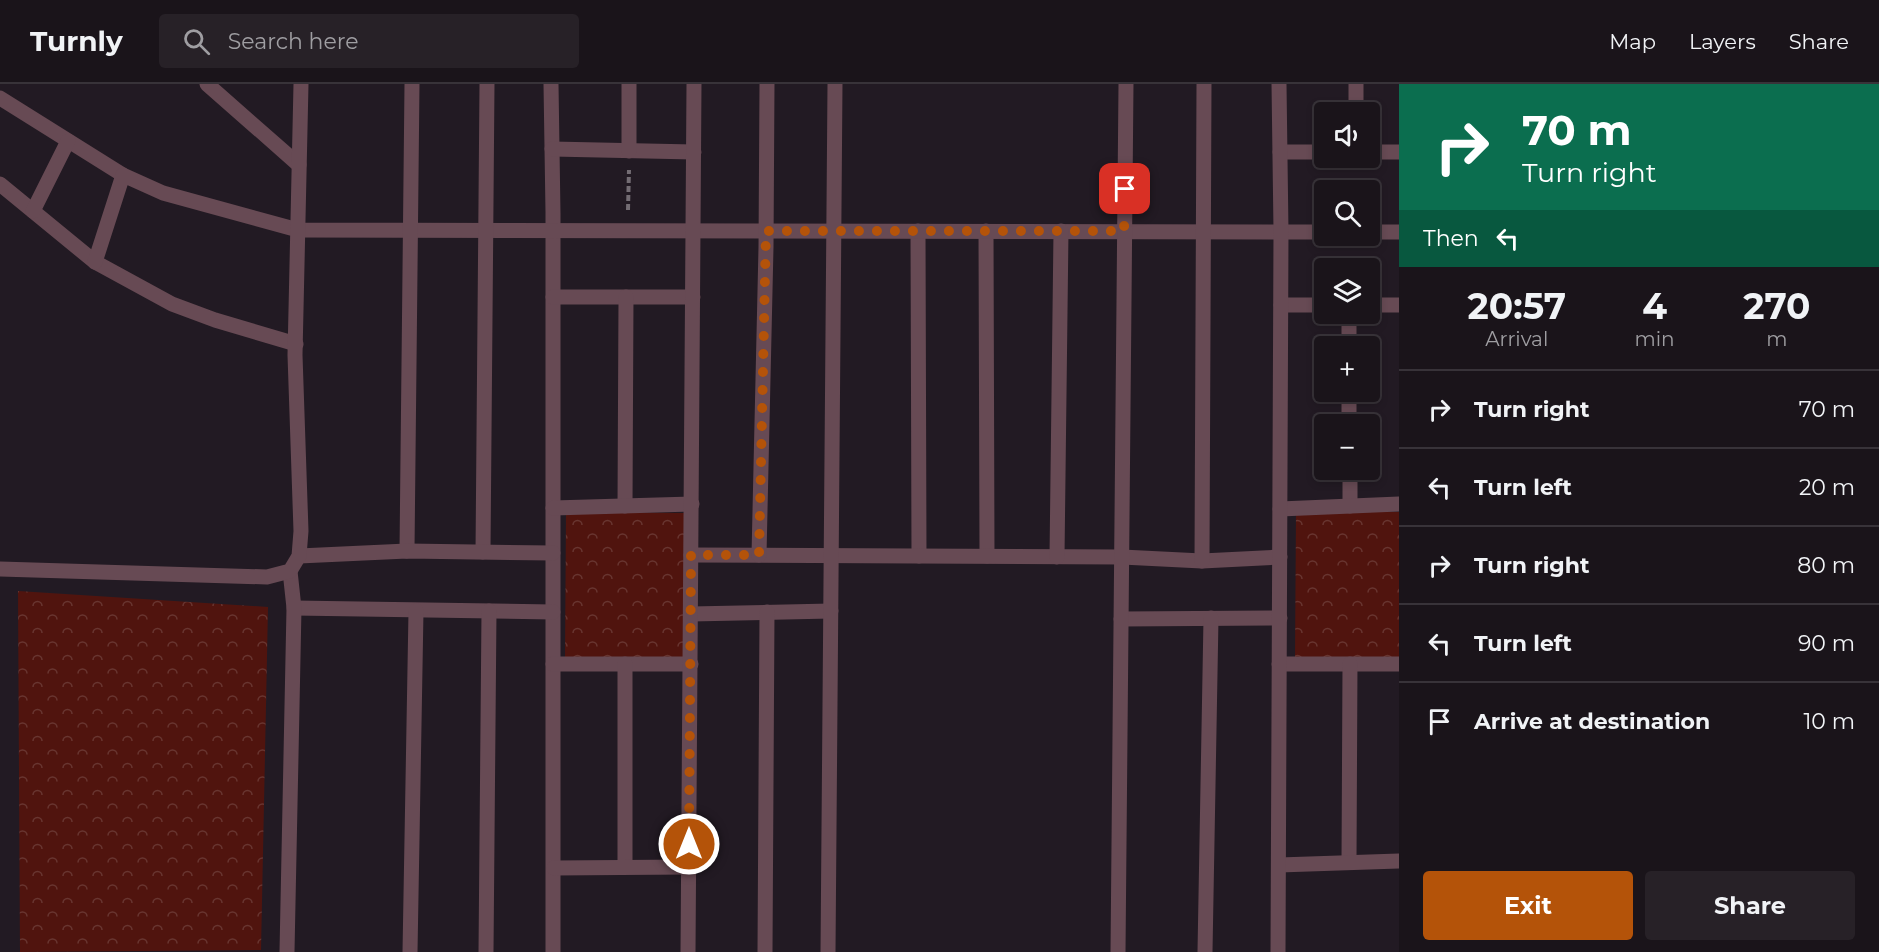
<!DOCTYPE html>
<meta charset="utf-8">
<style>
:root{--surface:#1a141a;--page:#272127;--text:#f1f3f6;--muted:#9f9ea2;--line:#383339;--accent:#b45309}
body{margin:0;font-family:Montserrat,sans-serif;background:var(--page);color:var(--text);height:100vh;display:flex;flex-direction:column;font-size:22px;white-space:nowrap}
*{box-sizing:border-box;margin:0}
p{font-size:20px;color:var(--muted)}
.icon{flex:none;width:33px;height:33px;fill:none;stroke:currentColor;stroke-width:2;stroke-linecap:round;stroke-linejoin:round}
.map{position:relative;flex:1;overflow:hidden}
.details{display:flex;flex-direction:column;background:var(--surface);width:480px}
.details>*{flex:none}
.top-card{background:#0b6e4f;color:#fff;overflow:hidden}
.tools{position:absolute;left:1314px;top:18px;display:grid;gap:12px}
.tools a{display:grid;place-items:center;width:66px;height:66px;border-radius:6px;background:var(--surface);box-shadow:0 3px 9px #0003,0 0 0 2px var(--line);font-size:30px}
.pin{position:absolute;display:grid;place-items:center;width:51px;height:51px;color:#fff;margin:-26px;border-radius:12px;box-shadow:0 3px 9px #0006}
.me{position:absolute;width:66px;margin:-33px;rotate:0deg;stroke-linejoin:round;filter:drop-shadow(0 0 4px #0008)}
.turn{display:flex;align-items:center;gap:21px;height:126px;padding:0 24px;font-size:27px}
.turn .icon{width:78px;height:78px;stroke-width:2.5}
.turn b{display:block;font-size:42px;line-height:51px}
.then{display:flex;align-items:center;height:57px;padding:0 24px;background:#0003;gap:12px;font-size:22px}
.eta{display:flex;justify-content:space-evenly;align-items:center;height:102px;text-align:center}
.eta b{font-size:36px;font-weight:700;line-height:42px}
.cta{display:flex;gap:12px;margin-top:auto;padding:12px 24px}
.cta a{flex:1;height:69px;border-radius:6px;background:var(--accent);color:#fff;font-size:24px;font-weight:700;line-height:69px;text-align:center}
.cta a+a{background:var(--page);color:var(--text)}
ul{padding:0;list-style:none}
li{display:flex;align-items:center;gap:18px;height:78px;padding:0 24px;border-top:2px solid var(--line)}
li div{flex:1}
li b{display:block;font-size:22px}
li em{font-style:normal}
header{display:flex;align-items:center;gap:36px;box-sizing:border-box;height:84px;padding:0 30px;background:var(--surface);border-bottom:2px solid var(--line)}
header strong{font-size:28px}
nav{display:flex;gap:33px;margin-inline-start:auto;font-size:21px}
.search{width:420px;height:54px;background:var(--page);display:flex;align-items:center;gap:15px;box-sizing:border-box;padding:0 21px;border-radius:6px;color:var(--muted);font-size:22px}
main{display:flex;flex:1;min-height:0}
.map>svg:first-child{display:block}
.park{fill:url(#park-crowns)}
.lines{fill:none;stroke-linecap:round;stroke-linejoin:round}
.path{stroke:#736c73;stroke-width:4;stroke-dasharray:6 3;stroke-linecap:butt}
.minor{stroke:#674a54;stroke-width:15}
.tertiary{stroke:#674a54;stroke-width:15}
.route{stroke:#b45309;stroke-width:10;stroke-dasharray:0 18}
</style>
<header>
<strong>Turnly</strong>
<div class="search"><svg class="icon" aria-label="search" viewBox="0 0 24 24"><circle cx="10" cy="10" r="6"/><path d="M15 15l6 6"/></svg>Search here</div>
<nav><a>Map</a><a>Layers</a><a>Share</a></nav>
</header>
<main>
<div class="map">
<svg width="1399" height="868" viewBox="0 0 1399 868">
<defs>
<pattern id="park-crowns" width="20" height="18" patternUnits="userSpaceOnUse" patternTransform="scale(1.5)"><rect width="20" height="18" fill="#50140e"/><path d="M2 6a3 3 0 1 1 6 0M12 15a3 3 0 1 1 6 0" fill="none" stroke="#683530"/></pattern>
</defs>
<rect width="100%" height="100%" fill="#221a23"/>
<g class="park">
<path d="M566 428 686 429 685 576 565 575Z"/>
<path d="M1296 428H1399V575H1295Z"/>
<path d="M18 507 268 523 261 866 20 868Z"/>
</g>
<g class="lines">
<path class="path" d="M628 126 629 86"/>
<g class="minor">
<path d="M207 0 299 81"/>
<path d="M551 0 553 129V868"/>
<path d="M0 14 123 91"/>
<path d="M1356 28V0"/>
<path d="M552 65 694 68"/>
<path d="M629 67V0"/>
<path d="M1280 68H1324"/>
<path d="M1370 68H1399"/>
<path d="M0 100 95 178 172 220 215 236 296 260"/>
<path d="M33 127 68 57"/>
<path d="M918 147 919 472"/>
<path d="M986 147 987 472"/>
<path d="M1370 148H1399"/>
<path d="M95 178 123 91 163 109 298 146 1324 148"/>
<path d="M553 213H693"/>
<path d="M1281 221H1324"/>
<path d="M1370 221H1399"/>
<path d="M1349 230V262"/>
<path d="M1349 308V340"/>
<path d="M1350 386V422"/>
<path d="M625 422 626 213"/>
<path d="M553 424 692 420"/>
<path d="M1280 425 1399 420"/>
<path d="M407 467 412 0"/>
<path d="M483 468 487 0"/>
<path d="M691 471 1122 473 1202 477 1280 473"/>
<path d="M759 471 766 163 767 0"/>
<path d="M299 472 407 467 553 469"/>
<path d="M1057 473 1061 147"/>
<path d="M1202 477 1204 0"/>
<path d="M294 524 553 528"/>
<path d="M691 530 831 527"/>
<path d="M1121 535 1280 534"/>
<path d="M553 580H691"/>
<path d="M625 580V783"/>
<path d="M1279 580H1399"/>
<path d="M1349 778 1350 580"/>
<path d="M1279 781 1399 777"/>
<path d="M554 784 689 783"/>
<path d="M287 868 294 524 290 487"/>
<path d="M410 868 416 527"/>
<path d="M486 868 489 527"/>
<path d="M688 868 694 0"/>
<path d="M765 868 767 528"/>
<path d="M828 868 835 0"/>
<path d="M1118 868 1126 0"/>
<path d="M1205 868 1211 534"/>
<path d="M1278 868 1281 147 1279 0"/>
</g>
<path class="tertiary" d="M0 485 267 493 290 487 299 472 301 447 295 271 301 0"/>
</g>
<g class="lines">
<path class="route" d="M689 760 691 471H759L766 147H1124L1125 105"/>
</g>
</svg>
<div class="tools">
<a><svg class="icon" aria-label="sound" viewBox="0 0 24 24"><path d="M4 9h4l5-4v14l-5-4H4zM17 9q2 3 0 6"/></svg></a>
<a><svg class="icon" aria-label="search" viewBox="0 0 24 24"><circle cx="10" cy="10" r="6"/><path d="M15 15l6 6"/></svg></a>
<a><svg class="icon" aria-label="layers" viewBox="0 0 24 24"><path d="M12 4l9 5-9 5-9-5zM3 14l9 5 9-5"/></svg></a>
<a>+</a>
<a>−</a>
</div>
<div class="pin" style="left:1125px;top:105px;background:#d93025"><svg class="icon" aria-label="arrive" viewBox="0 0 24 24"><path d="M6 21V4h12l-3 4 3 4H6"/></svg></div>
<svg class="me" style="left:689px;top:760px" viewBox="-20 -20 40 40"><circle r="17" fill="#b45309" stroke="#fff" stroke-width="3"/><path d="M0-11L8 9 0 5-8 9z" fill="#fff"/></svg>
</div>
<section class="details">
<div class="top-card">
<div class="turn"><svg class="icon" aria-label="right" viewBox="0 0 24 24"><path d="M7 20v-9h11M14 6l5 5-5 5"/></svg><div><b>70 m</b>Turn right</div></div>
<div class="then">Then<svg class="icon" aria-label="left" viewBox="0 0 24 24"><path d="M17 20v-9H6M10 6l-5 5 5 5"/></svg></div>
</div>
<div class="eta">
<div><b>20:57</b><p>Arrival</p></div>
<div><b>4</b><p>min</p></div>
<div><b>270</b><p>m</p></div>
</div>
<ul>
<li><svg class="icon" aria-label="right" viewBox="0 0 24 24"><path d="M7 20v-9h11M14 6l5 5-5 5"/></svg><div><b>Turn right</b></div><em>70 m</em></li>
<li><svg class="icon" aria-label="left" viewBox="0 0 24 24"><path d="M17 20v-9H6M10 6l-5 5 5 5"/></svg><div><b>Turn left</b></div><em>20 m</em></li>
<li><svg class="icon" aria-label="right" viewBox="0 0 24 24"><path d="M7 20v-9h11M14 6l5 5-5 5"/></svg><div><b>Turn right</b></div><em>80 m</em></li>
<li><svg class="icon" aria-label="left" viewBox="0 0 24 24"><path d="M17 20v-9H6M10 6l-5 5 5 5"/></svg><div><b>Turn left</b></div><em>90 m</em></li>
<li><svg class="icon" aria-label="arrive" viewBox="0 0 24 24"><path d="M6 21V4h12l-3 4 3 4H6"/></svg><div><b>Arrive at destination</b></div><em>10 m</em></li>
</ul>
<div class="cta"><a>Exit</a><a>Share</a></div>
</section>
</main>
